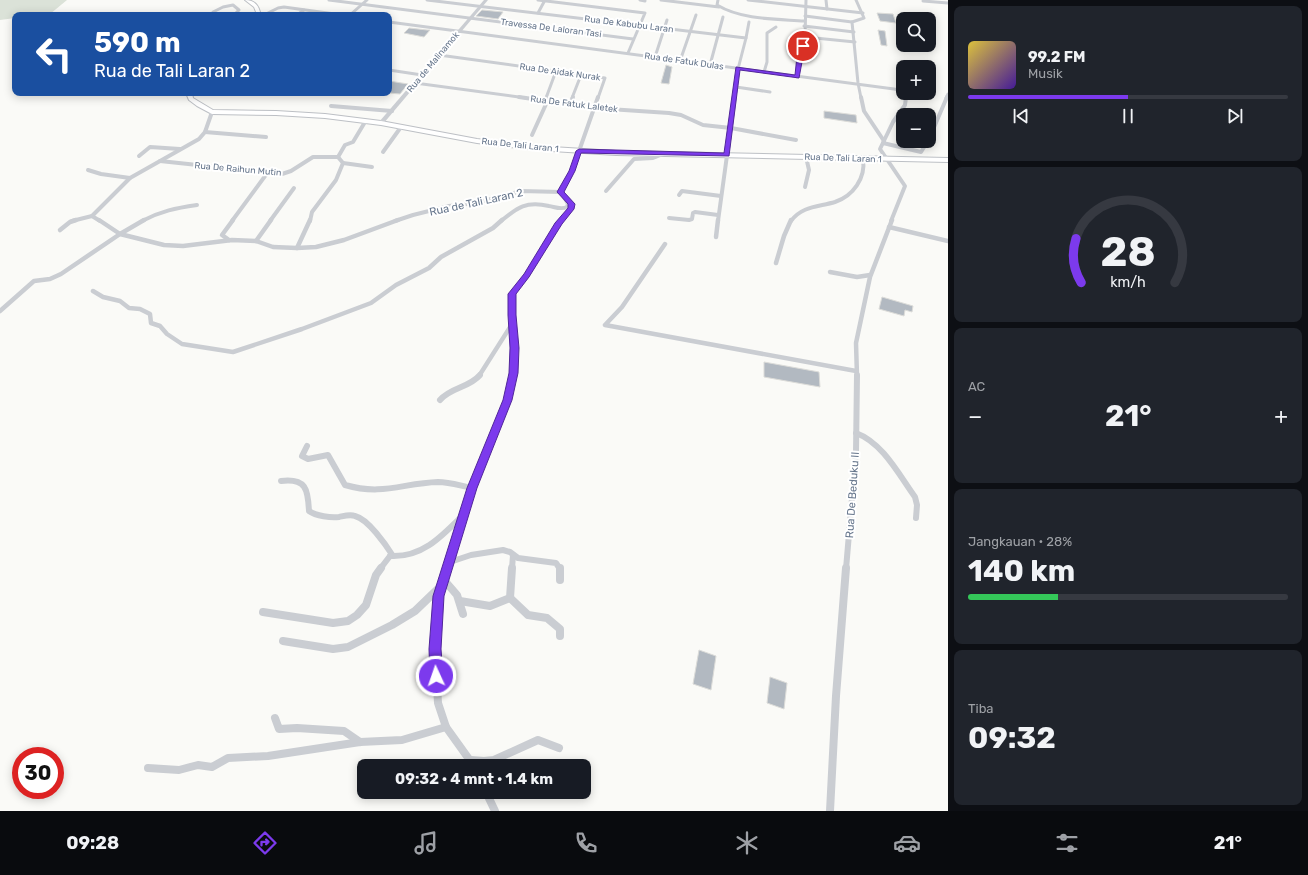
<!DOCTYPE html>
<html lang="id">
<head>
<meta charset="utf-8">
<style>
	:root { --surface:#171b24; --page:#20242c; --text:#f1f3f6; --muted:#9ea1a6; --line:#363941; --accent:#7c3aed }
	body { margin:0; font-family:Rubik,sans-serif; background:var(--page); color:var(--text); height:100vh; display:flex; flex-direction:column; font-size:15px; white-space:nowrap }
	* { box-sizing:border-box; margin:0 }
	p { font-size:13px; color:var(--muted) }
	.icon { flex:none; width:22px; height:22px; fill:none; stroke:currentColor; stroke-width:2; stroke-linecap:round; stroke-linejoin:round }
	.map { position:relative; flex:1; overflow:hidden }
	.details { display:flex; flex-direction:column; gap:6px; padding:6px; background:#0d0f14; width:360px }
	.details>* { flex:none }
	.banner { position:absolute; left:12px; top:12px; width:380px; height:84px; border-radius:8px; box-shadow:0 2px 10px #0003; background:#1a4fa0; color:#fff; overflow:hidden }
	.tools { position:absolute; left:896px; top:12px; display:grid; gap:8px }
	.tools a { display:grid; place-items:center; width:40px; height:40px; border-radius:8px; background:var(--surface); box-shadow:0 2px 10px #0003; font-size:20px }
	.speed { position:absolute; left:12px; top:747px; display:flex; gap:8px; font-size:20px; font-weight:700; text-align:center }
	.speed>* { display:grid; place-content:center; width:52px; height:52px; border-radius:50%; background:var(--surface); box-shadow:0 2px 10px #0003; line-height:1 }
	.speed .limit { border:6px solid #d22; background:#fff; color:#111 }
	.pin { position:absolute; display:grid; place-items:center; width:34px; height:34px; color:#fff; margin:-17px; border:2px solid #fff; border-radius:50%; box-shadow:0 1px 4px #0007 }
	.me { position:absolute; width:44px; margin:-22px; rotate:357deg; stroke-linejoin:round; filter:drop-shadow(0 0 3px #0008) }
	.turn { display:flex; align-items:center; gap:14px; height:84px; padding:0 16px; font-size:18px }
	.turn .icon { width:52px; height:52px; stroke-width:2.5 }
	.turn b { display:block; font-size:28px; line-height:34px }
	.big { font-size:30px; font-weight:700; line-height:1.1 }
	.details .widget { flex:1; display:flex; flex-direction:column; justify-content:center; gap:6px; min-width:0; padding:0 14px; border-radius:8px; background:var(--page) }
	.details .dial { align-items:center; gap:0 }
	.dial svg { height:104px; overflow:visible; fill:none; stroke:var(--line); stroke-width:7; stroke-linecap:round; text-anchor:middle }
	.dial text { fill:var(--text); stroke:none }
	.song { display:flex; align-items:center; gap:12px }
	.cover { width:48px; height:48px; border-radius:6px; background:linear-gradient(135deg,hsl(50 70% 55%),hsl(260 70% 35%)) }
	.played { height:4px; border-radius:2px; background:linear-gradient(90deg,var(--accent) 50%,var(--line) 50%) }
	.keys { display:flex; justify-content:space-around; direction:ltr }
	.heat { display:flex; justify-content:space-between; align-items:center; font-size:22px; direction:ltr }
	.charge { height:6px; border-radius:3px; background:linear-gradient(90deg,#34c759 28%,var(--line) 0) }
	.trip { position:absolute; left:357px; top:759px; width:234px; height:40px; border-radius:8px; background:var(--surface); box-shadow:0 2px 10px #0003; font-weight:700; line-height:40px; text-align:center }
	.dock { display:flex; height:64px; justify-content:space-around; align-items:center; background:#090b0e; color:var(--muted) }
	.dock .icon { width:28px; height:28px }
	.dock .active { color:var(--accent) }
	.dock b { font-size:18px; color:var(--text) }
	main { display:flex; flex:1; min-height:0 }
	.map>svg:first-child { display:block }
	.green { fill:#dbe2d8 }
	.building { fill:#b2b9c1; stroke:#dcdcd9 }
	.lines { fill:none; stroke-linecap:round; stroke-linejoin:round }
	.primary-casing { stroke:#bdc0c5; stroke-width:2 }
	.minor-far4 { stroke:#cacdd2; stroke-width:3 }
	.minor-far3 { stroke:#cacdd2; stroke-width:4 }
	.minor-far2 { stroke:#cacdd2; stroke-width:4.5 }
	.minor-far1 { stroke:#cacdd2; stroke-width:6 }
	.minor { stroke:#cacdd2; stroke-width:8 }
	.tertiary { fill:#cacdd2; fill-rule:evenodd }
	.primary { fill:#fff; fill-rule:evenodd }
	.route { fill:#7c3aed; stroke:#51269a }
	.labels { text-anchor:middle; stroke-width:4; stroke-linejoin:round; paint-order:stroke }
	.far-street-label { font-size:9px; fill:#66768c; stroke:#fff }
	.street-label { font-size:11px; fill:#66768c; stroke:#fff }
</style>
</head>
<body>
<main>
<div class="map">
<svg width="948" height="811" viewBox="0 0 948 811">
	<rect width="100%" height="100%" fill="#fafaf7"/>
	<path class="green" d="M0,0H67L50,14L15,15V18L0,20Z"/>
	<g class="building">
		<path d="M482,10L503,12L498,19L476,16Z"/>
		<path d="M877,13L893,14L896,23L880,21Z"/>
		<path d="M409,28L427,30H430L424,37L404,33Z"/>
		<path d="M878,30L885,31L887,46L881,45Z"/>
		<path d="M666,65L672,67L669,84L661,83Z"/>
		<path d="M389,81L408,84L400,94L389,93Z"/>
		<path d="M824,111L856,115L857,123L824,118Z"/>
		<path d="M882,297L913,306L912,312L905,310L904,316L879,309Z"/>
		<path d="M764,362L819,372L820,387L764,377Z"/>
		<path d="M699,650L716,656L711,690L693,684Z"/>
		<path d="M770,677L787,683L784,709L767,703Z"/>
	</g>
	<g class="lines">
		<g class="primary-casing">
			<g id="primary">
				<path d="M245,0C253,0 258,4 260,12L258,15H254L256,12L254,7Z"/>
				<path d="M186,93H192L193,98L213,110L276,111L325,114L381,121L477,139L536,146L616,151L948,158V162L616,155L536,150L477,143L381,125L325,118L276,115L212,114L197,106L189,100Z"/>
			</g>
		</g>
		<g class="minor-far4">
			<path d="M329,0L633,39"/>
			<path d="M427,0L746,38L738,69L735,98"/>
			<path d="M538,0L645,13L628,53"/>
			<path d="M640,0L645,1"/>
			<path d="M661,0L719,7"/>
			<path d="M718,0L717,5C742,20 776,19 804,21"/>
			<path d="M748,0L863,13"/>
			<path d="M826,0L827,9"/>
			<path d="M856,0L864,18L852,22L858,83L861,98"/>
			<path d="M923,1L948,3"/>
			<path d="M213,12L223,7L233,5L239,10L234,15"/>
			<path d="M538,13L545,0"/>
			<path d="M264,15L278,8L284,7L342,15"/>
			<path d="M297,15L304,10"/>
			<path d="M350,15L367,0"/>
			<path d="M805,16L852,22"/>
			<path d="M389,22L894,89L899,90L906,98"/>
			<path d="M804,26L854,32"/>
			<path d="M805,37L855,42"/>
			<path d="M746,38L749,22"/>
			<path d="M439,55L605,78L598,98"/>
			<path d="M655,57L667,20"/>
			<path d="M680,61L696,15"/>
			<path d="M710,65L723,17"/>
			<path d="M389,70L422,75"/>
			<path d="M764,72L767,62V33L776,27"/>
			<path d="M797,77L805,37L806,0"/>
			<path d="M415,83L526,98"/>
			<path d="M736,87L770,92"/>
			<path d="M546,98L556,71"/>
			<path d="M572,98L581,75"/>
			<path d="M946,98L948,94"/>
		</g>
		<g class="minor-far3">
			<path d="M519,97L594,108L669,113L681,115L703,125L731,128L796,140"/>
			<path d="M861,97L864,111L884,141"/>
			<path d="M545,102L547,97"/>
			<path d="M570,105L573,97"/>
			<path d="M331,106L392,111"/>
			<path d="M205,132L266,137"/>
			<path d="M532,135L547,102"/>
			<path d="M929,139L947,97"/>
			<path d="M883,143L921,152L928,141"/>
			<path d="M383,152L401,127"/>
			<path d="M139,156L150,147L180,149"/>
			<path d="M160,161L282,174L291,171L313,157H338L345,145L353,142L365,122"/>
			<path d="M343,163L372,167"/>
			<path d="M88,170L101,174L130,178"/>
			<path d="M805,187L809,170L806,157"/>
			<path d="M606,191L634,159L653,158L663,154"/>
			<path d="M679,195L682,191L721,196"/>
			<path d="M669,218L689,220L692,219L693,213L695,212L718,215"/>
			<path d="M72,221L92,216"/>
			<path d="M100,221L92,216L130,178L199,139L205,132L212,112"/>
			<path d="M142,221C161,211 176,208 197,205"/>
			<path d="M232,221L268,172"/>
			<path d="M270,221L294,188"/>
			<path d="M310,221L312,212L336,180L343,163L338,157"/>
			<path d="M395,221L413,215L449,206L476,203L521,191L561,192L572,204L571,209L560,221"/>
			<path d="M501,221C518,207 526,201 549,206C555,207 561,210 567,207L568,204L561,192L572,171L598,97"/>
			<path d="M718,221L735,97"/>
			<path d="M791,221C802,206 818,207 835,202C853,196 866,178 863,159"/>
			<path d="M891,221L905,186L880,149L893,122L905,105L906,97"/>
		</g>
		<g class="minor-far2">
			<path d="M99,220L120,234L164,245L183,246L232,240L256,241L273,247L297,248L316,247L344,240L398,220"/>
			<path d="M889,227L948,241"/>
			<path d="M60,230L70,222L76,220"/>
			<path d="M716,237L718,220"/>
			<path d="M229,240L222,235L233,220"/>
			<path d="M256,241L271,220"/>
			<path d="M665,244L622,307L605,325L856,371"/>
			<path d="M297,248L310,220"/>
			<path d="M776,263L784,236L791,220"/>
			<path d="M830,272L857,277L870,275"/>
			<path d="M93,291L103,297L120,301L129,308L140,309L150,314L151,323L160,326L167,334L182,344L233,352L302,329L371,303L396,285L429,268L441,257L493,228L502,220"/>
			<path d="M0,311L34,281L50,279L61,274L120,234L144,220"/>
			<path d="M479,376L512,324"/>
			<path d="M512,376L514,348L512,294L527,276L561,220"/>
			<path d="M857,376L856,343L870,277L892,220"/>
		</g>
		<g class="minor-far1">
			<path d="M440,400C451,387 469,388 480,375"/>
			<path d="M856,433C883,443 899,475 915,497L917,505L916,518"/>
			<path d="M307,446L302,456L308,459L328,455L345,485C383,496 403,483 438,482C450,482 461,486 472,488"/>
			<path d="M281,481C306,478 308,489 309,511C316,516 331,518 339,517C344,516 350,514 355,516C368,519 386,545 393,556H390C423,558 443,535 465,513"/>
			<path d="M450,562L471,555L503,550L510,552L518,558L556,563L560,569"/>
			<path d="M380,569L390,556"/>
			<path d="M447,569L472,488L507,400L513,375"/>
			<path d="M512,569L513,555"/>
			<path d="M846,569L856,452L857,375"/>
		</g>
		<g class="minor">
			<path d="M447,568L438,596L435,649L438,703L446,727L474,766"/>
			<path d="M560,568V580"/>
			<path d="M444,580L457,595L463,614"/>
			<path d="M510,598L528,615L547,618L560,629V636"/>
			<path d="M460,601L490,606L510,598L512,568"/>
			<path d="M263,612L333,623L348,621L357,615L366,605L376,575L381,568"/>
			<path d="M283,641L333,649L348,647L392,625L415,611L441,586"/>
			<path d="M275,718L279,729L297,728L344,731L360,742"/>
			<path d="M471,760L484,761L494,760L538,740L559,748"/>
			<path d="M148,768L179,770L198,765L212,767L228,758L268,756L360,742L402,740L446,727"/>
			<path d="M486,792L495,811"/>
			<path d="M830,811L836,696L846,568"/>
		</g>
		<path class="tertiary" d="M484,0H488L383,124H379V122Z"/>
		<use href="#primary" class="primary"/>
	</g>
	<path class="route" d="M801,45L805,46L799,78L740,70L729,156L581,153L575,171L564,192L575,204L574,209L562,224L529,277L516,294V315L519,348L518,373L512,400L477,488L444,596L441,649L443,676L441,680L436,682L432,680L430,676L429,649L433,596L467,488L503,400L509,373L510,348L508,315V294L524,274L555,223L568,208V204L557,192L569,171L576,151L579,149L724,153L736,67L795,75L797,56Z"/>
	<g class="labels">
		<g class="far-street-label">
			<text transform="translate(629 24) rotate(7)" y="3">Rua De Kabubu Laran</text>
			<text transform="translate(551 28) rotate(7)" y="3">Travessa De Laloran Tasi</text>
			<text transform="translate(684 61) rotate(8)" y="3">Rua de Fatuk Dulas</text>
			<text transform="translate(433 62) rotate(-50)" y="3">Rua de Malinamok</text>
			<text transform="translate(560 72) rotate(8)" y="3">Rua De Aidak Nurak</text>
			<text transform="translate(574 104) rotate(7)" y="3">Rua De Fatuk Laletek</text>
			<text transform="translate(520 145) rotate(6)" y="3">Rua De Tali Laran 1</text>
			<text transform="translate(843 158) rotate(2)" y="3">Rua De Tali Laran 1</text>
			<text transform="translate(238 169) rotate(5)" y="3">Rua De Raihun Mutin</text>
		</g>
		<g class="street-label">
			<text transform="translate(476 202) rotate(-12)" y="4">Rua de Tali Laran 2</text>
			<text transform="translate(852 495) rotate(-86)" y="4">Rua De Beduku II</text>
		</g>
	</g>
</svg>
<div class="tools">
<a><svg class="icon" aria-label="search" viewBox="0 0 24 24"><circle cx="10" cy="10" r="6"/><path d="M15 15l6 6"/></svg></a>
<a>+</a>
<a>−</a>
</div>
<div class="speed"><div class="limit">30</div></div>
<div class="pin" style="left:803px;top:46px;background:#d93025"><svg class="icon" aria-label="arrive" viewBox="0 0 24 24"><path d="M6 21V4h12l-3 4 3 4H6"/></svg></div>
<svg class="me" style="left:436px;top:676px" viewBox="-20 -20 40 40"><circle r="17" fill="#7c3aed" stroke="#fff" stroke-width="3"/><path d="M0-11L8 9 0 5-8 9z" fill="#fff"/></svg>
<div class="trip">09:32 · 4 mnt · 1.4 km</div>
<div class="banner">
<div class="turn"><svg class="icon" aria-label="left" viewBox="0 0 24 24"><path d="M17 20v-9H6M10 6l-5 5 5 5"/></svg><div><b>590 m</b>Rua de Tali Laran 2</div></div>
</div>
</div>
<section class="details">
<div class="widget">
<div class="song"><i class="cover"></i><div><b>99.2 FM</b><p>Musik</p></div></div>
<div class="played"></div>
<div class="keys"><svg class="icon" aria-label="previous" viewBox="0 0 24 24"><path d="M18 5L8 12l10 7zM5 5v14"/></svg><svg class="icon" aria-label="pause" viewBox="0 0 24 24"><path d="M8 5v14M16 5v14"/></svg><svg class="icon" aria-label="next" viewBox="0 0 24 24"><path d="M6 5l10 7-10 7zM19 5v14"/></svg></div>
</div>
<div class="widget dial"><svg viewBox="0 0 100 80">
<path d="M14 69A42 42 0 1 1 86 69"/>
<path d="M14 69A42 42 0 0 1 10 35" stroke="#7c3aed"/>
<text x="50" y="56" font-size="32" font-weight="700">28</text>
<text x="50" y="72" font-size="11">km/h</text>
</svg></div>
<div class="widget"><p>AC</p>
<div class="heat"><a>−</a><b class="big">21°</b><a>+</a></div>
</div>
<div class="widget"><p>Jangkauan · 28%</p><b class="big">140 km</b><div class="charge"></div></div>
<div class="widget"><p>Tiba</p><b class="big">09:32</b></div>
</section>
</main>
<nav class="dock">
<b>09:28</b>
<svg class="icon active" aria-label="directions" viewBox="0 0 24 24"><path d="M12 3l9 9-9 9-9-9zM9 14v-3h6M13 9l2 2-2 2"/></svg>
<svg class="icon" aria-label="music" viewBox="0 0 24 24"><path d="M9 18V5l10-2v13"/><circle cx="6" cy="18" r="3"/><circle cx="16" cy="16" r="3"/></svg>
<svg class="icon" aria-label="phone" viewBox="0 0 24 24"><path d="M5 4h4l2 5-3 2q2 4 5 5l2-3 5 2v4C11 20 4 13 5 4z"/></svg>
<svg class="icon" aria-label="climate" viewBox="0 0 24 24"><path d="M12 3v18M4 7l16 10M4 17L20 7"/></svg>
<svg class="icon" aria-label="car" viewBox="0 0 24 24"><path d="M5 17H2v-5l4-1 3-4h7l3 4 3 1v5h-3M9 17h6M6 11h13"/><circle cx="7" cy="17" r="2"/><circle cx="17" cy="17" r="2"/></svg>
<svg class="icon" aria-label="filters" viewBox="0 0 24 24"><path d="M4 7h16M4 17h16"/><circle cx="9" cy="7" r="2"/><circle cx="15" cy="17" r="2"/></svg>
<b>21°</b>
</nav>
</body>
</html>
